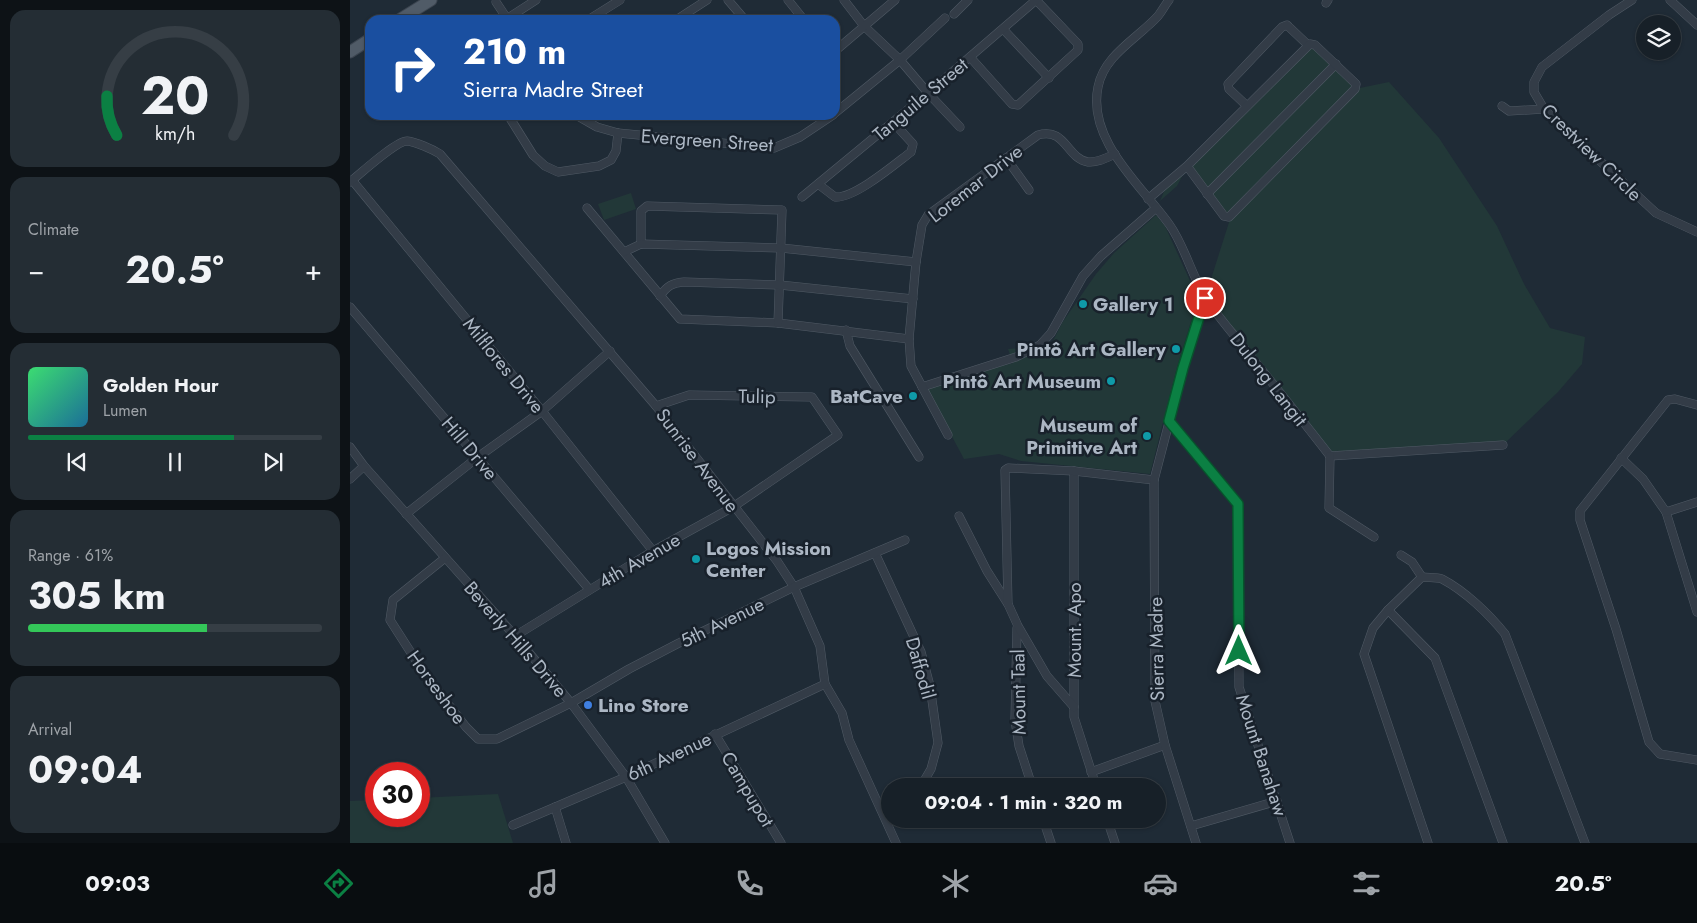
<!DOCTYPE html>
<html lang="en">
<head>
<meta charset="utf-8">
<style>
	:root { --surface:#172028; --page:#242d34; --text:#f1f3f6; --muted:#9ea3a8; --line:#363e45; --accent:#0b8043 }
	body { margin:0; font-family:Jost,sans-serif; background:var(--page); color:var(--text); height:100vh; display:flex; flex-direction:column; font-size:19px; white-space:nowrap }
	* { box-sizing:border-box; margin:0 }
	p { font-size:16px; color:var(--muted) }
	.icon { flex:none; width:28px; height:28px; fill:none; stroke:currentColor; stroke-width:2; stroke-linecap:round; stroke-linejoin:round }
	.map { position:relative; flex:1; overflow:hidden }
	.panel { display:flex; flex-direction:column; gap:10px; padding:10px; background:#0d1216; width:350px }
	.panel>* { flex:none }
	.banner { position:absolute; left:15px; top:15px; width:475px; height:105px; border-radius:15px; box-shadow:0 1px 4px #0004,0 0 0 1px var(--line); background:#1a4fa0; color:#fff; overflow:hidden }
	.buttons { position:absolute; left:1286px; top:15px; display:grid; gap:10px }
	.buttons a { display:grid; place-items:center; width:45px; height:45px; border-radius:50%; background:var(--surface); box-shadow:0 1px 4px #0004,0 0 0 1px var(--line); font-size:25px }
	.speed { position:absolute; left:15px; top:762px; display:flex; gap:10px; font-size:25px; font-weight:700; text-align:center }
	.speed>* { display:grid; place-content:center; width:65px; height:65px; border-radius:50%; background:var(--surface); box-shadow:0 1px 4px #0004,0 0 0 1px var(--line); line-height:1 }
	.speed .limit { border:8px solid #d22; background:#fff; color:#111 }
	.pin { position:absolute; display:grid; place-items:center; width:42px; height:42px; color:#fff; margin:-21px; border:2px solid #fff; border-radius:50%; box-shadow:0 1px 5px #0007 }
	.me { position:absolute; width:55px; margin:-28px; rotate:0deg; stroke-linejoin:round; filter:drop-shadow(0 0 4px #0008) }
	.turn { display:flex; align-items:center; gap:18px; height:105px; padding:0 15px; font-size:22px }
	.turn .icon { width:65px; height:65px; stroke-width:2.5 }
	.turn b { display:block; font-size:35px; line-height:42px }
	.big { font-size:38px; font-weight:700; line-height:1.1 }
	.panel .widget { flex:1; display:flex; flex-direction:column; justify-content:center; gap:8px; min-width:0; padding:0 18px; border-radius:15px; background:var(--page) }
	.panel .dial { align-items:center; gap:0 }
	.dial svg { height:130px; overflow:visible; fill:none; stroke:var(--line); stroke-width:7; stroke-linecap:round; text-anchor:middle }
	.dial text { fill:var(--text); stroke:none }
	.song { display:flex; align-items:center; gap:15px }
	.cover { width:60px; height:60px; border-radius:8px; background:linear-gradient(135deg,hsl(140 70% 55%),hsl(200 70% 35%)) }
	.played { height:5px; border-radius:2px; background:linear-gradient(90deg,var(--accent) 70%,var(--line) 70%) }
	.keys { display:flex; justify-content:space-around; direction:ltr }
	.heat { display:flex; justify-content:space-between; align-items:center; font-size:28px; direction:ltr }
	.charge { height:8px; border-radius:4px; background:linear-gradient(90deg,#34c759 61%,var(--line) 0) }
	.trip { position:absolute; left:531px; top:778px; width:285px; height:50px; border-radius:25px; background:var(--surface); box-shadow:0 1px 4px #0004,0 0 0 1px var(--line); font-weight:700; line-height:50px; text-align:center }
	.dock { display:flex; height:80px; justify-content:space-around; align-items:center; background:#090d10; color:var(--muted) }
	.dock .icon { width:35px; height:35px }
	.dock .active { color:var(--accent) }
	.dock b { font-size:22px; color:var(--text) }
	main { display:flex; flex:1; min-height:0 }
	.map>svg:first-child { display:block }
	.green { fill:#223838 }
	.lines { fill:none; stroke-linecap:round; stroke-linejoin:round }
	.street-casing { stroke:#505a65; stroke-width:9 }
	.primary-casing { stroke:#3c4550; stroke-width:13 }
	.street { stroke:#333c47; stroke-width:8 }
	.primary { stroke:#505b67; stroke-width:11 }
	.route-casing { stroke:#07532c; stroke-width:12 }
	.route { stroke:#0b8043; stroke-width:9 }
	.culture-dot { fill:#0f9aa8; stroke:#18212b; stroke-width:2 }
	.shop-dot { fill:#3f7fe0; stroke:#18212b; stroke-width:2 }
	.labels { text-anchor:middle; stroke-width:5; stroke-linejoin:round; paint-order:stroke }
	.street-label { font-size:19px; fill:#acb7c4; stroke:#18212b }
	.poi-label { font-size:19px; font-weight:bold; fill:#acb7c4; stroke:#18212b; text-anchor:end }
</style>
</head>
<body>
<main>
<section class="panel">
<div class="widget dial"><svg viewBox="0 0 100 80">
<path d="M14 69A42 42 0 1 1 86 69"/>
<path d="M14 69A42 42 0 0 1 8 45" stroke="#0b8043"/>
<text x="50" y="56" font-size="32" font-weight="700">20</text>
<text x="50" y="72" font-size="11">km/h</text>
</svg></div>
<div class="widget"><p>Climate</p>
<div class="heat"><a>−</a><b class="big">20.5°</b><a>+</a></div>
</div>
<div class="widget">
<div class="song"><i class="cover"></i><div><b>Golden Hour</b><p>Lumen</p></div></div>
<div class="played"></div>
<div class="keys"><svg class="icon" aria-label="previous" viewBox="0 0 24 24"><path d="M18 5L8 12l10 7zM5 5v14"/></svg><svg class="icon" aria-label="pause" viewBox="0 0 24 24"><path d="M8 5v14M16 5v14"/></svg><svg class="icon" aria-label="next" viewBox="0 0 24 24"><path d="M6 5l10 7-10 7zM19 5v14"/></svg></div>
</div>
<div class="widget"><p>Range · 61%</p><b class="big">305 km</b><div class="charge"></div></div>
<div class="widget"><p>Arrival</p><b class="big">09:04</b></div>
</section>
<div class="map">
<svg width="1347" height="843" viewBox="0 0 1347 843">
	<rect width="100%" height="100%" fill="#1f2b36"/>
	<g class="green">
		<path d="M965,45L1005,89L1039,82L1089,138L1147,226L1174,284L1200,328L1235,337L1232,364L1208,392L1153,445L980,456L855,298L881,216L857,194L837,167L827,186L810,201L818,182L897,106Z"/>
		<path d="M281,193L286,209L254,220L248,204Z"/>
		<path d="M806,215L815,226L847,296L846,305L827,367L800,474L671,461L649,454L614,459L575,386L663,363L658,349L697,346L703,341L712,323L746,274L764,253Z"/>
		<path d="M148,794L163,843H0V801L26,800V816H69V798Z"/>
	</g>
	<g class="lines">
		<g class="street-casing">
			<g id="street">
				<path d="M378,0L395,20"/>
				<path d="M438,0L454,20"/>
				<path d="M494,0L514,26L550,60L578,93L610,127"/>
				<path d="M819,0C815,5 812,11 808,16C788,38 754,55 748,87C737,140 791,185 819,224C835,246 841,275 856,298C867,316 882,332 895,349C924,385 952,420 980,456"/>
				<path d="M1282,0L1259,15L1192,67L1184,82V92L1194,109L1306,213L1347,232"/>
				<path d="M1320,0L1347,25"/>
				<path d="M146,2L158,20"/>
				<path d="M976,3L978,0"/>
				<path d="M604,14L618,0"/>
				<path d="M155,20L186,0"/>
				<path d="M238,20L270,0"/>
				<path d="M326,20L357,0"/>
				<path d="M653,29L699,78"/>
				<path d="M485,51L545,0"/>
				<path d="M620,57L662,104L668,105L728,50V44L686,0"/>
				<path d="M897,106L879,89L878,84L932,27L937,25L939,27L958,45"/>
				<path d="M1152,106L1159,111L1194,109"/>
				<path d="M485,113L550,60L595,18"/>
				<path d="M158,115L183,155L195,166L208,172L249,166L261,160L266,151L268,133"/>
				<path d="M226,115L247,127L268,133L424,148L450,137L483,115"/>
				<path d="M656,158L679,190"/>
				<path d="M2,180L192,411L303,551"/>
				<path d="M0,182C10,174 46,141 57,141C66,142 82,149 90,154L306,406L427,561L444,587L470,646L475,684L492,713L499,740L546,843"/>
				<path d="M468,184L485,197C504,199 545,164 561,152L563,144L543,122"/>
				<path d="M857,194L986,64"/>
				<path d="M452,197L578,93L686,0"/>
				<path d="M798,199L837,166L960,44L965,45L1006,84L1005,89L879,217L874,216L837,166"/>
				<path d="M237,208L330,319L428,323L559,339"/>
				<path d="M291,244V211L297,206L432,210L428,323"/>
				<path d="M274,252L291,244L431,248L566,262"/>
				<path d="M310,296C317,286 322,283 334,282L430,285L563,299"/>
				<path d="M0,307L239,589"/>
				<path d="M496,330L500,346L569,457"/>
				<path d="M572,387L666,357L690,345L701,333L733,276L751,256L806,208"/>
				<path d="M1347,405L1325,399L1318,400L1230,511V520L1266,629L1299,742L1310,754L1347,760"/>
				<path d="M819,421L888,504L889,687L940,843"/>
				<path d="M598,435L561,366L559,339L566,262L572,225L578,215L688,135C716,127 716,158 738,162C747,163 756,158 765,154"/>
				<path d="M0,447L14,466L165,636L221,703L276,777L315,843"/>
				<path d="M980,456L1153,445"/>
				<path d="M980,456L979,508L1024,537"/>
				<path d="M1271,458L1293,479L1316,512L1347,612"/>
				<path d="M724,471V717L746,786"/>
				<path d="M0,479L14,466"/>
				<path d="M1316,512L1347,502"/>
				<path d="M56,514L128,457L192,411L260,351"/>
				<path d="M609,516L637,571L658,604"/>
				<path d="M525,553L571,652L580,686L588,743L581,769L571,786"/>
				<path d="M1051,555L1062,562L1072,577"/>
				<path d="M95,558L43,600L40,620L74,673L116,727L128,739H147L221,703L279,669L329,643L444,587L555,540"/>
				<path d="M1038,610L1085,658L1153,843"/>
				<path d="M667,628L665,720L669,746L682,786"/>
				<path d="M165,636L303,551L383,507L488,435L462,397L339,395L306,406"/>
				<path d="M724,707L697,676L668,626L658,604L655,470L658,468L724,471L804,480"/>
				<path d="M365,734L431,843"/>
				<path d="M741,772L815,745"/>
				<path d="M205,807L216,843"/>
				<path d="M693,819L701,843"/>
				<path d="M757,819L765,843"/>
				<path d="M163,825L276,777L475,684"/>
				<path d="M841,826L927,801"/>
				<path d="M846,843L815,745L805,701L804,480L833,369L855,298"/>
				<path d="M1078,843L1014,654L1023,628L1038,610L1072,577C1078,578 1086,577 1092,579C1115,591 1139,614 1155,634L1235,843"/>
			</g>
		</g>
		<g class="primary-casing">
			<g id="primary">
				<path d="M49,20L81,0"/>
				<path d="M0,52L20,39"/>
			</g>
		</g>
		<use href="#street" class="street"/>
		<use href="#primary" class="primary"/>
	</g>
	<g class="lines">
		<g class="route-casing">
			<path id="route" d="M855,298L833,368L819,421L888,504L889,651"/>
		</g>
		<use href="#route" class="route"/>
	</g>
	<g class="culture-dot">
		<circle cx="733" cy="304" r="5"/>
		<circle cx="826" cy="349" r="5"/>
		<circle cx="761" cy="381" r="5"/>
		<circle cx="563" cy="396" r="5"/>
		<circle cx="797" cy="436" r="5"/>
		<circle cx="346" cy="559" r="5"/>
	</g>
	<circle class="shop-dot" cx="238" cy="705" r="5"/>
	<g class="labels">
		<g class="street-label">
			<text transform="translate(570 99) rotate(-40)" y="7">Tanguile Street</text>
			<text transform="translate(357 140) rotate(4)" y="7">Evergreen Street</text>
			<text transform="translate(1242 152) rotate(44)" y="7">Crestview Circle</text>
			<text transform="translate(625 183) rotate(-38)" y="7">Loremar Drive</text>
			<text transform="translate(154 365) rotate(51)" y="7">Milflores Drive</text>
			<text transform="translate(919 379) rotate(52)" y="7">Dulong Langit</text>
			<text transform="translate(407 396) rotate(1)" y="7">Tulip</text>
			<text transform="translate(120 448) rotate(50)" y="7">Hill Drive</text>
			<text transform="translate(348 460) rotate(53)" y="7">Sunrise Avenue</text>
			<text transform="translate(289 560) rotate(-30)" y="7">4th Avenue</text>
			<text transform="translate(372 622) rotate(-26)" y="7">5th Avenue</text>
			<text transform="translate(724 630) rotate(-90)" y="7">Mount. Apo</text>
			<text transform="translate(166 639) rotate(49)" y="7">Beverly Hills Drive</text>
			<text transform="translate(806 649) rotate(-91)" y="7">Sierra Madre</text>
			<text transform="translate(571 668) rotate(74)" y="7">Daffodil</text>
			<text transform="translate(87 687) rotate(54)" y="7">Horseshoe</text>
			<text transform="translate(668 692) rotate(-91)" y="7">Mount Taal</text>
			<text transform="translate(912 755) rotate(72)" y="7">Mount Banahaw</text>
			<text transform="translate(319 756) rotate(-25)" y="7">6th Avenue</text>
			<text transform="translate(398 789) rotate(59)" y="7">Campupot</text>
		</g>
		<g class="poi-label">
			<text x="743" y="311" text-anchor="start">Gallery 1</text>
			<text x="816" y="356">Pintô Art Gallery</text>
			<text x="751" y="388">Pintô Art Museum</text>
			<text x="553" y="403">BatCave</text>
			<text x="787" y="432">Museum of<tspan x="787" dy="22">Primitive Art</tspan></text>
			<text x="356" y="555" text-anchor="start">Logos Mission<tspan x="356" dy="22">Center</tspan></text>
			<text x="248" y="712" text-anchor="start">Lino Store</text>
		</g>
	</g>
</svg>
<div class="buttons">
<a><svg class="icon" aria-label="layers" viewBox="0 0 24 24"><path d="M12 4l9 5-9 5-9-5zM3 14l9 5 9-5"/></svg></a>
</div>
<div class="speed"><div class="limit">30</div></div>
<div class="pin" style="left:855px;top:298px;background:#d93025"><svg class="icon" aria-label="arrive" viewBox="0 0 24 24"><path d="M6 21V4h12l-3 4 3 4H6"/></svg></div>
<svg class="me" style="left:889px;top:651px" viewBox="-20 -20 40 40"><path d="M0-17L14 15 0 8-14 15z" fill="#0b8043" stroke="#fff" stroke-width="4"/></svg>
<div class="trip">09:04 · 1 min · 320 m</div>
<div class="banner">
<div class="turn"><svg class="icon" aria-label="right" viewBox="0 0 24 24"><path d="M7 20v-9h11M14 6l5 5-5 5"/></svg><div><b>210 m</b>Sierra Madre Street</div></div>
</div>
</div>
</main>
<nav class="dock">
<b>09:03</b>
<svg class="icon active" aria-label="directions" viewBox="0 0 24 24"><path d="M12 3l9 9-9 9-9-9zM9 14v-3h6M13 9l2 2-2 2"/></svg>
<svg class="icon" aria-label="music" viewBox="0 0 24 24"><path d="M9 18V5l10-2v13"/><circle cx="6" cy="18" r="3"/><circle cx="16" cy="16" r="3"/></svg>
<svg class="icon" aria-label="phone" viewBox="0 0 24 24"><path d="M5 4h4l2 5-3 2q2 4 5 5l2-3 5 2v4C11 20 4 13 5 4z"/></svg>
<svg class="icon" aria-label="climate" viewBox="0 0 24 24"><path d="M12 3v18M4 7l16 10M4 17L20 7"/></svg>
<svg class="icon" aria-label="car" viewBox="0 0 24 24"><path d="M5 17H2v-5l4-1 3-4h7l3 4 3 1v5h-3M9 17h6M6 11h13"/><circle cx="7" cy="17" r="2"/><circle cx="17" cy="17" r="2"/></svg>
<svg class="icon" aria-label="filters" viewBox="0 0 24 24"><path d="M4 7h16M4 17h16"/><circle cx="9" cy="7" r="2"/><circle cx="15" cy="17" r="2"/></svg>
<b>20.5°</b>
</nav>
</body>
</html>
